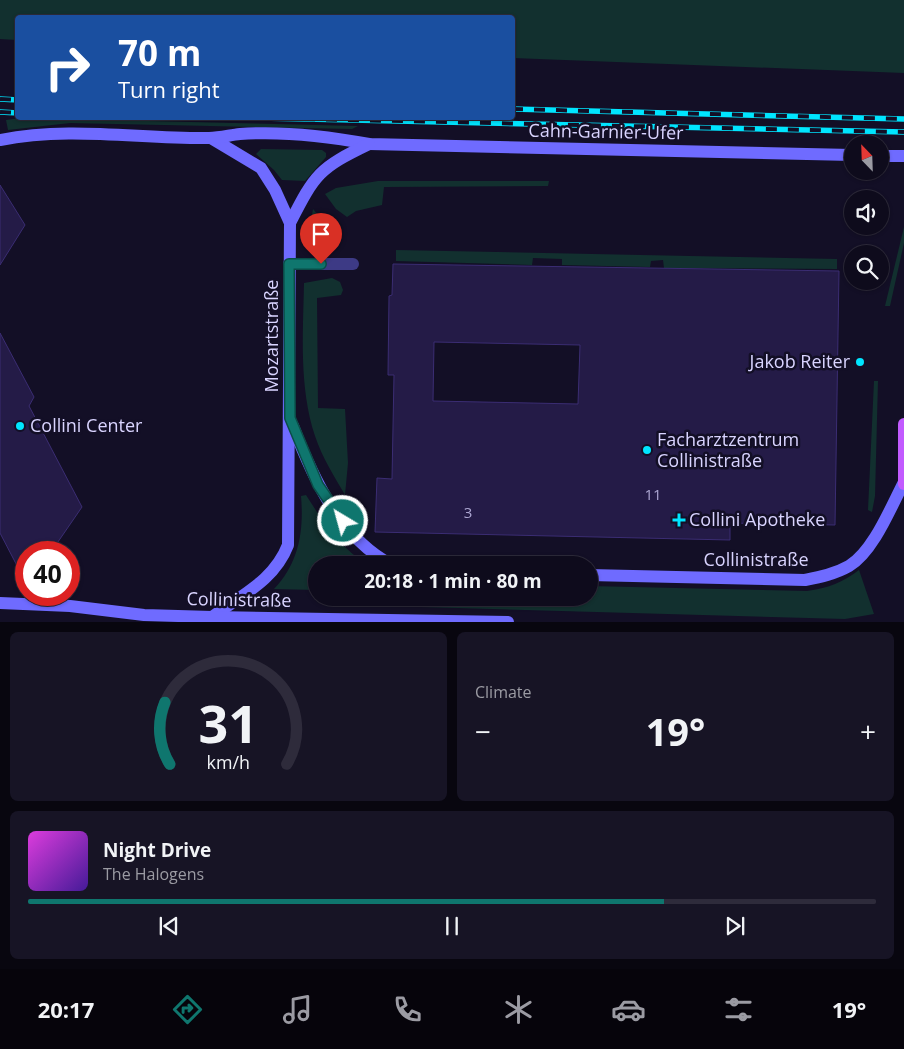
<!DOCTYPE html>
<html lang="en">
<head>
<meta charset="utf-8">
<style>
	:root { --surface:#0e0b1c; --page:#171425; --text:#f1f3f6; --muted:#9b9ba3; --line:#2e2b3b; --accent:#0f766e }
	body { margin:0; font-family:"Open Sans",sans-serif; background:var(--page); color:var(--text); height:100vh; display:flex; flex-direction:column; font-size:19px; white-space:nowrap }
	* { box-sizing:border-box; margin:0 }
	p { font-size:16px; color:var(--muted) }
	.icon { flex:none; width:28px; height:28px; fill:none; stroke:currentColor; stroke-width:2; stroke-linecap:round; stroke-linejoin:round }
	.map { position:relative; height:622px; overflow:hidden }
	.side { display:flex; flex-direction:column; gap:10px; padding:10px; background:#08060f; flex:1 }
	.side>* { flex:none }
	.guide { position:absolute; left:15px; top:15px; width:500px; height:105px; border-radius:5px; box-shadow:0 1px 4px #0004,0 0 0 1px var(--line); background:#1a4fa0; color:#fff; overflow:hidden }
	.needle { width:32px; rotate:337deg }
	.buttons { position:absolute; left:844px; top:135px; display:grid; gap:10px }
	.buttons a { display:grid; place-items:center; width:45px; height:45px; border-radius:50%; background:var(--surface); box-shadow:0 1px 4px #0004,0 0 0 1px var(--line); font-size:25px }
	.speed { position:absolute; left:15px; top:541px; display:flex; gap:10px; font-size:25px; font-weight:700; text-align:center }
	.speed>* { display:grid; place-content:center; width:65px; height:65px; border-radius:50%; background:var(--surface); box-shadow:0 1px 4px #0004,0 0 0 1px var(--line); line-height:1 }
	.speed .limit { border:8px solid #d22; background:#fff; color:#111 }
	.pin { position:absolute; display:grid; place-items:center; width:42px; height:42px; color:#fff; margin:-51px -21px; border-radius:50% 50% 50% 0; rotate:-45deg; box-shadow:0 0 5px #0007 }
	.pin .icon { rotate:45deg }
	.me { position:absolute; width:55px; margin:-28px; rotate:323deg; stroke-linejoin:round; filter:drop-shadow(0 0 4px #0008) }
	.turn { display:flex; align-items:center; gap:18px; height:105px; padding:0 20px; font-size:22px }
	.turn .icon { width:65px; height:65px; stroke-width:2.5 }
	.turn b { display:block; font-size:35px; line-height:42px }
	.big { font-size:38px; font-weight:700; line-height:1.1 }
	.side .widget { flex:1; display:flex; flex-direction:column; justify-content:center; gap:8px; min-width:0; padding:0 18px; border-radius:8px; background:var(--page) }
	.side .dial { align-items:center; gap:0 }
	.dial svg { height:130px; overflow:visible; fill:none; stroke:var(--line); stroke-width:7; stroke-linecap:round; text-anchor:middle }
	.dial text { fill:var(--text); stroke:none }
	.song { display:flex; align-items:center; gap:15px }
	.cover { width:60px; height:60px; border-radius:8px; background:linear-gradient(135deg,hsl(300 70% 55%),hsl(260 70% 35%)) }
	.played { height:5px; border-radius:2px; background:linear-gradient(90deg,var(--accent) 75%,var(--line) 75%) }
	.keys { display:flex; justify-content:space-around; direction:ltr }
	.heat { display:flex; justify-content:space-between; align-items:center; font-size:28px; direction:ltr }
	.side .tiles { flex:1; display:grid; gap:10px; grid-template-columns:1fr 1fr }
	.widget:last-child { grid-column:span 2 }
	.trip { position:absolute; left:308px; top:556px; width:290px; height:50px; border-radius:25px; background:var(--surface); box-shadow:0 1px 4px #0004,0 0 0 1px var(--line); font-weight:700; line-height:50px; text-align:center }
	.dock { display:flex; height:80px; justify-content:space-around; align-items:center; background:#06040b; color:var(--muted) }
	.dock .icon { width:35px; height:35px }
	.dock .on { color:var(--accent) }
	.dock b { font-size:22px; color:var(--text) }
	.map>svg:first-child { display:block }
	.green { fill:#12302f }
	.building { fill:#241b47; stroke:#3b2d73; fill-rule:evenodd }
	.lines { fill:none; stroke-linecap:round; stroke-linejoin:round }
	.lane { stroke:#3d3a85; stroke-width:12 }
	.secondary { stroke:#6f6bff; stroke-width:12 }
	.primary { stroke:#c25bff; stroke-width:12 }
	.rail-casing { stroke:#00e5ff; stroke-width:5.5 }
	.rail { stroke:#130f26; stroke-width:4; stroke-dasharray:11; stroke-linecap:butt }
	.route-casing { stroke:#0a4d48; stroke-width:12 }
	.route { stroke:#0f766e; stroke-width:9 }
	.poi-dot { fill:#00e5ff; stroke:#130f26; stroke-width:2 }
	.labels { text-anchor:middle; stroke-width:5; stroke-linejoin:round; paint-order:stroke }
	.number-label { font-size:15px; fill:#aca6d1 }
	.street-label { font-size:18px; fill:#d9d4ff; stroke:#130f26 }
	.poi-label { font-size:18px; fill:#d9d4ff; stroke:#130f26; text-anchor:start }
</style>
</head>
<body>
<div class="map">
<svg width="904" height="622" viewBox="0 0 904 622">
	<rect width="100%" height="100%" fill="#130f26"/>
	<g class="green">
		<path d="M0,0H904V73L513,58L512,18H18L17,40L0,39Z"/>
		<path d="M20,118L358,126L352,129L70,123L8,130L6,120Z"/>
		<path d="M261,149L322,150L326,153V157L305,181L282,180L274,170L256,154Z"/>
		<path d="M378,181H549L548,186L384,187L382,205L356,211L347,217L336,209L325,194L336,188Z"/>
		<path d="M313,209L336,237L335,243L326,250L312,249L307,243Z"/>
		<path d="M904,227V243L890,306H885Z"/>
		<path d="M396,250L837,259V269L664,268L663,260L651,261L650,267L562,265V259L533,258L532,265L396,261Z"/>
		<path d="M332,278L340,282L343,290L341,295L317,298L318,408L345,409L348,463L345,495C334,476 322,457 315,436C299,387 303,334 304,283Z"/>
		<path d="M874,381H878L875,496L872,512L868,510Z"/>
		<path d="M306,495C323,522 340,547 367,565H316V590L274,589C299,563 304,531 301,496Z"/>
		<path d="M859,570L874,614L845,619L350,605L337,598H589V586L807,591C828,588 842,583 859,570Z"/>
	</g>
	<g class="building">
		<path d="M0,185L25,225L0,265Z"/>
		<path d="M393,264L839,271L835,525L730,523V540L375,532L377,478L392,479L394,375H388L389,296L392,295ZM434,342L580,345L578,404L433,401Z"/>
		<path d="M0,333L34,397L29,406L82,507L51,552H26V583L0,533Z"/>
	</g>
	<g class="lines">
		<path class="lane" d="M289,264H353"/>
		<g class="secondary">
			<path d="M211,138L261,168L275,190L290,223L288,545C274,581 241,595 212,617"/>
			<path d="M0,140C70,126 139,139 209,138C220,138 230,135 240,134C283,131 327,136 369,144L852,155"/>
			<path d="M880,156H904"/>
			<path d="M290,223C315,174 319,168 369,144"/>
			<path d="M293,426C313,478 340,538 392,565"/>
			<path d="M589,575L805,580C820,577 835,574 849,566C873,552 891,507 904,482"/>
			<path d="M0,603L70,606L144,615L212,617L508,622"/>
		</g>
		<path class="primary" d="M904,424V484"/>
		<g class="rail-casing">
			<g id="rail">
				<path d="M0,99L18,100"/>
				<path d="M512,109L904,119"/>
				<path d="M0,112L18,113"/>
				<path d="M260,118L904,132"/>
			</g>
		</g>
		<use href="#rail" class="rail"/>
	</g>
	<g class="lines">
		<g class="route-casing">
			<path id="route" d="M321,264H289L290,418L318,485L343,521"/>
		</g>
		<use href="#route" class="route"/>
	</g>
	<g class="poi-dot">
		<circle cx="860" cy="362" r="5"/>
		<circle cx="20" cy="426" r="5"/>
		<circle cx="647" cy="450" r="5"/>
		<path d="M676.5 512.5h5v5h5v5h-5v5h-5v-5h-5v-5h5z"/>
	</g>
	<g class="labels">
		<g class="number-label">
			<text x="653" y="500">11</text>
			<text x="468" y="518">3</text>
		</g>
		<g class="street-label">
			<text transform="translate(606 132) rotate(1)" y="6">Cahn-Garnier-Ufer</text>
			<text transform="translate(272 336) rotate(-90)" y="6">Mozartstraße</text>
			<text x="756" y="566">Collinistraße</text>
			<text transform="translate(239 600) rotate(1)" y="6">Collinistraße</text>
		</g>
		<g class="poi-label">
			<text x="850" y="368" text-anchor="end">Jakob Reiter</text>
			<text x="30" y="432">Collini Center</text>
			<text x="657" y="446">Facharztzentrum<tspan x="657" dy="21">Collinistraße</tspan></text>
			<text x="689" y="526">Collini Apotheke</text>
		</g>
	</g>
</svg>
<div class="buttons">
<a><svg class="needle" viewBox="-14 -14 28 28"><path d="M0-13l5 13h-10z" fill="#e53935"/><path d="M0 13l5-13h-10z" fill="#9b9ba3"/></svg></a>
<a><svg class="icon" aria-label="sound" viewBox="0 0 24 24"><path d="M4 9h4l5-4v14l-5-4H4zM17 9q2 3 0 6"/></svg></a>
<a><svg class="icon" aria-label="search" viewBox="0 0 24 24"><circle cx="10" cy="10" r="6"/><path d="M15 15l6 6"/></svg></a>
</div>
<div class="speed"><div class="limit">40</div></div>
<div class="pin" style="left:321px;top:264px;background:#d93025"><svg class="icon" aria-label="arrive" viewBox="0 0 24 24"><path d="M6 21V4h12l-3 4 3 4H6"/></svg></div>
<svg class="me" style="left:343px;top:521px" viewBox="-20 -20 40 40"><circle r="17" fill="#0f766e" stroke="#fff" stroke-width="3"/><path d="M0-11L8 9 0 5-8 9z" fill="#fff"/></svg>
<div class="trip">20:18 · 1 min · 80 m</div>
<div class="guide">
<div class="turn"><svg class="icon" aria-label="right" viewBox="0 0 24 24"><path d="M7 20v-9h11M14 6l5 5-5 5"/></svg><div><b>70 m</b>Turn right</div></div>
</div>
</div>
<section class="side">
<div class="tiles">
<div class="widget dial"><svg viewBox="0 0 100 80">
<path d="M14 69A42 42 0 1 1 86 69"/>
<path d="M14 69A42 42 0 0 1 11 31" stroke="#0f766e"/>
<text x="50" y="56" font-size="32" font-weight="700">31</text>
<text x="50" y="72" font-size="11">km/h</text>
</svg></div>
<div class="widget"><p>Climate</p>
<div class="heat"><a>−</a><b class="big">19°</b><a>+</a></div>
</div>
<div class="widget">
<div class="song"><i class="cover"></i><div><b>Night Drive</b><p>The Halogens</p></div></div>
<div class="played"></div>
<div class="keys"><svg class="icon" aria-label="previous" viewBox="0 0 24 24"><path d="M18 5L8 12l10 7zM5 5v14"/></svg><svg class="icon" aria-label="pause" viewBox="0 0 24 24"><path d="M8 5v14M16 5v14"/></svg><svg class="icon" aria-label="next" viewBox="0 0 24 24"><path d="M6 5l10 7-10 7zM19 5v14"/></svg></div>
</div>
</div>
</section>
<nav class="dock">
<b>20:17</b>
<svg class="icon on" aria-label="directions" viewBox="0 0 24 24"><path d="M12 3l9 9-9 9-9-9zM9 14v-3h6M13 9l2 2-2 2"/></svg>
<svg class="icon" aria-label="music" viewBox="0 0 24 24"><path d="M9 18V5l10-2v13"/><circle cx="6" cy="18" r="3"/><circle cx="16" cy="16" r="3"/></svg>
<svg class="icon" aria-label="phone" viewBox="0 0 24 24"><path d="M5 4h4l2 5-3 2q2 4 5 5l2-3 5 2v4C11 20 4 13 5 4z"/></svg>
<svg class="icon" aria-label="climate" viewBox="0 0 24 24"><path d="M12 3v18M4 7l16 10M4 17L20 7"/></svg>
<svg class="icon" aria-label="car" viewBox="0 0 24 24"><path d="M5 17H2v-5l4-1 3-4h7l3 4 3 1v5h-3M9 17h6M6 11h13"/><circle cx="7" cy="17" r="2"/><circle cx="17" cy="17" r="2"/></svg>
<svg class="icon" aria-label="filters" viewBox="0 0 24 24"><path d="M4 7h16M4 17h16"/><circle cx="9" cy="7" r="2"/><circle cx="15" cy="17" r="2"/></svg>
<b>19°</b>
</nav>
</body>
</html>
